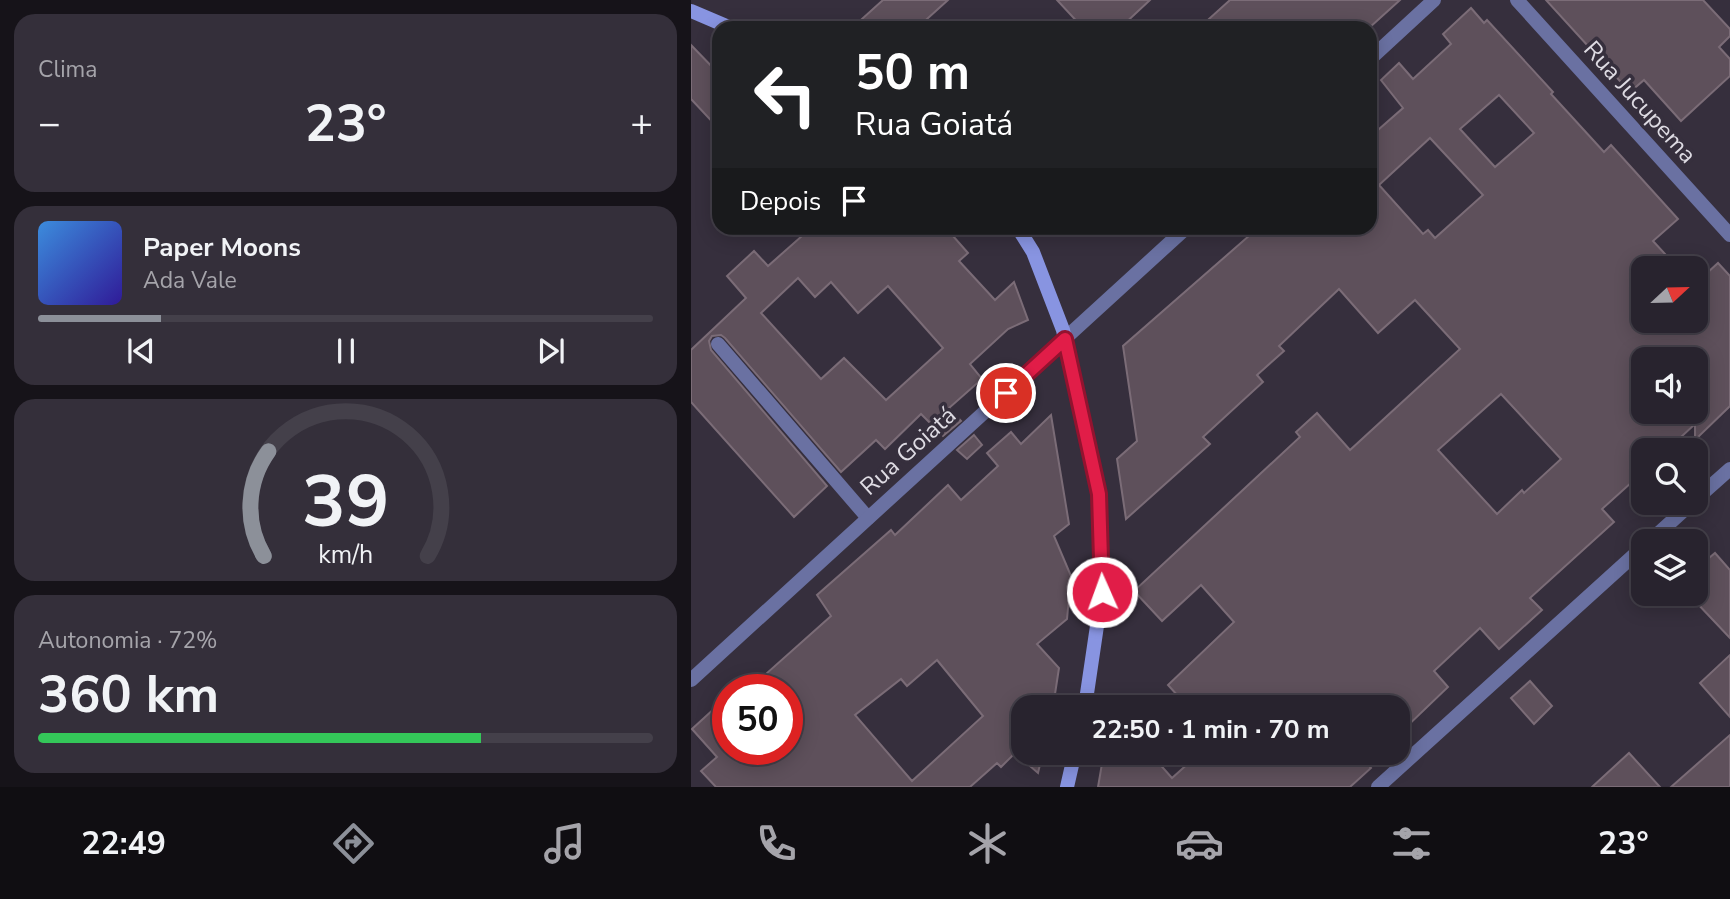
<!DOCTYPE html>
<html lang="pt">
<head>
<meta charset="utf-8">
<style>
	:root { --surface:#28232e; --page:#342f3a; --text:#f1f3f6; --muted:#a5a4aa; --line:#44404a; --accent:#8c9099 }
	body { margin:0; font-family:"Nunito Sans",sans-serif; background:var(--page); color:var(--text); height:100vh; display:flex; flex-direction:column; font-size:26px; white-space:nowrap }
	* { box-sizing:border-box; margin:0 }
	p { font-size:23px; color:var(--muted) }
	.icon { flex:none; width:38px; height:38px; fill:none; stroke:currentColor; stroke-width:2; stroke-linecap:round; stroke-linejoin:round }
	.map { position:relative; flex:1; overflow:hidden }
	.side { display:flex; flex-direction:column; gap:14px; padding:14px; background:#161319; width:691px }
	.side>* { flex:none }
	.hud { position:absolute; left:21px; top:21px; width:665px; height:214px; border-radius:21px; box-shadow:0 4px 18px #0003,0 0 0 2px var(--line); background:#202124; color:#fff; overflow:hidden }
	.needle { width:46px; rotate:68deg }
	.fabs { position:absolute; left:940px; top:256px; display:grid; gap:14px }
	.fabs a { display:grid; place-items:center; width:77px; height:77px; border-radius:14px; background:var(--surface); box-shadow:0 4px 18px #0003,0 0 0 2px var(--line); font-size:35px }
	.speed { position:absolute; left:21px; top:674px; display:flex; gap:14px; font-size:35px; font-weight:700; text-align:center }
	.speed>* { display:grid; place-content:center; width:91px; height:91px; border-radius:50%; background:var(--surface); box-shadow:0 4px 18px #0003,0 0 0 2px var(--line); line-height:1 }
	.speed .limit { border:10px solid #d22; background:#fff; color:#111 }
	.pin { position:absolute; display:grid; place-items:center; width:60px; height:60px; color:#fff; margin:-30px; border:4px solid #fff; border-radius:50%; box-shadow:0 2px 7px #0007 }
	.me { position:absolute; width:77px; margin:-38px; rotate:358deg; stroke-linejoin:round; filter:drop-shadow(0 0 5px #0008) }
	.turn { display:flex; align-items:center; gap:24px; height:147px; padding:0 28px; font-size:32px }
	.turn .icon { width:91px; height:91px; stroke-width:2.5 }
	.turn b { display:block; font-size:49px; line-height:60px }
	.then { display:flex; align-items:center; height:66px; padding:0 28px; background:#0003; gap:14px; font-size:26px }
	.big { font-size:52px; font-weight:700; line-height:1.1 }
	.side .card { flex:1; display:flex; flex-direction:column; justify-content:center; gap:10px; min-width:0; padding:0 24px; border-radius:21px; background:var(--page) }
	.side .dial { align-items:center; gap:0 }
	.dial svg { height:182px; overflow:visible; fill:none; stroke:var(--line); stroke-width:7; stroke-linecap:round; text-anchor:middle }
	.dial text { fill:var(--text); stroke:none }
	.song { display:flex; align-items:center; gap:21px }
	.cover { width:84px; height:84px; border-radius:10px; background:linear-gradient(135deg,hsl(210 70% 55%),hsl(250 70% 35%)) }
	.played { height:7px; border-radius:4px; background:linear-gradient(90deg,var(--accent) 20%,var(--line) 20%) }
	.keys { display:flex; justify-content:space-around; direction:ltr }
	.heat { display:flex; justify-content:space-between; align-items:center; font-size:38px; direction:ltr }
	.charge { height:10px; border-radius:5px; background:linear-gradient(90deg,#34c759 72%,var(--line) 0) }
	.trip { position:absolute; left:320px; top:695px; width:399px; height:70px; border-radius:21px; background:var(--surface); box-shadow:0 4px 18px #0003,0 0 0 2px var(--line); font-weight:700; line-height:70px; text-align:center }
	.menu { display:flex; height:112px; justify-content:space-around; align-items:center; background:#100e12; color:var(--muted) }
	.menu .icon { width:49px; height:49px }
	.menu .current { color:var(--accent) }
	.menu b { font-size:32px; color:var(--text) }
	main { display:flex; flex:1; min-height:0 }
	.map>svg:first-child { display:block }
	.building { fill:#5e505b; stroke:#7b6c77; stroke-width:2; fill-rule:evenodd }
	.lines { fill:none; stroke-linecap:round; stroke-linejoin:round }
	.minor { stroke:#6a71a2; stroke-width:14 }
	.secondary { stroke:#8894e1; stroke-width:14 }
	.route-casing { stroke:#92132f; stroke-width:18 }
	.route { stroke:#e11d48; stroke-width:12 }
	.labels { text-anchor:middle; stroke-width:7; stroke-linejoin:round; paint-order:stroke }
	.street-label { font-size:24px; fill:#dedbe3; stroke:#362f3d }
</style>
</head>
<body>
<main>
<section class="side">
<div class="card"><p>Clima</p>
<div class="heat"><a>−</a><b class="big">23°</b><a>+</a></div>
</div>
<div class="card">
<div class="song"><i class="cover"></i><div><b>Paper Moons</b><p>Ada Vale</p></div></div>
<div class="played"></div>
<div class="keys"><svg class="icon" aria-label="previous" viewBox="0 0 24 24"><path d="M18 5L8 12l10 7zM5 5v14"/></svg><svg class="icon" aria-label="pause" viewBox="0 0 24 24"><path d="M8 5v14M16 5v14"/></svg><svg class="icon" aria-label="next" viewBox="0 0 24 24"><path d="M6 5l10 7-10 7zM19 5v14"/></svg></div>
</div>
<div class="card dial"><svg viewBox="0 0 100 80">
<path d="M14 69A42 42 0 1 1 86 69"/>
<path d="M14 69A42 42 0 0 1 16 23" stroke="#8c9099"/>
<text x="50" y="56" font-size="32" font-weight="700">39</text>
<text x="50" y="72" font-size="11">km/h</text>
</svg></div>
<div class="card"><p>Autonomia · 72%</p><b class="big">360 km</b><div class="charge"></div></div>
</section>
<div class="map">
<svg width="1039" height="787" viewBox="0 0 1039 787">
	<rect width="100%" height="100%" fill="#362f3d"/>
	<g class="building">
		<path d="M192,0H257L226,28H161Z"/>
		<path d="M366,0H459L429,28H392Z"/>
		<path d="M539,0H709L678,28H508Z"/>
		<path d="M855,0H1012L1039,29V36L1028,47L1039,59V76L990,121L953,80L939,92Z"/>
		<path d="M780,8L793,23L796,20L862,92L860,94L913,152L920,145L987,219L962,241L987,268H952V320H1004V284L1027,263L1039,276V406L1004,440V424L976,450H952V472L911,509L923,522L839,598L851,610L808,649L789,628L743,671L757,687L707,735V707H497L477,685L543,622L510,585L471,621L443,591L609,437L605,432L626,413L659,450L769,349L724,300L687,333L648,289L588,346L593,351L566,375L572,382L512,437L519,444L435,519L426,459L446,441L432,346L567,228H679V137L712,108L690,80L708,63L722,79L760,44L752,34ZM808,95L843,133L804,167L769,129ZM739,138L792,195L744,238L737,230L732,234L688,185ZM952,359H1004V411H952ZM810,394L870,459L833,493L831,490L806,514L747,450Z"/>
		<path d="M0,45L28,74V129L0,99Z"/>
		<path d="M120,228H255L277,253L268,261L304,300L323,282L337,320L317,329L279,364L291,379L258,408L270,421L252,436L230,414L194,449L185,440L150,472L34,338L30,335L21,336L18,341L20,350L136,486L103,517L0,402V350L55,298L36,276L63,251L77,266ZM107,278L124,297L140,282L167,313L197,286L252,348L195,400L153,358L130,379L70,313Z"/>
		<path d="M360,415L378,524L363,536L380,576L376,619L346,644L368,668L362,707H332V752H352L347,773L324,753L310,767L306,763L279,787H25L10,771L26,757L1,729L37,696V749H96V690H57L140,616L126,595L200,530L204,535L257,485L270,500L307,466L296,453L320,432L330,444ZM246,660L292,716L221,781L164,715L210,679L216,686Z"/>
		<path d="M283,435L291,445L276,459L266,450Z"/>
		<path d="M1024,553L1039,570V638L1004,601V570Z"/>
		<path d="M1039,655V717L1009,683Z"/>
		<path d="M839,681L861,706L843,724L820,698Z"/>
		<path d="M1039,735V787H980Z"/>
		<path d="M413,752H458L481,778L510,752H666L680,768L659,787H407Z"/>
		<path d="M938,753L969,787H901Z"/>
	</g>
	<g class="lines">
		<g class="minor">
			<path d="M826,0L1039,235"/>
			<path d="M679,59L743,0"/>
			<path d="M27,344L177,518"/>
			<path d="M1004,500L1039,469"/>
			<path d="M959,541L1002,502"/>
			<path d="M0,680L495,228"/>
			<path d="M687,787L952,547"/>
		</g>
		<g class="secondary">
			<path d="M0,11L40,28"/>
			<path d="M327,228L342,252L372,330L408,494L411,592L394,707"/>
			<path d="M376,787L384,752"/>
		</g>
	</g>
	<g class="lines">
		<g class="route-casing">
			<path id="route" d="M315,393L374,339L408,494L411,592"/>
		</g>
		<use href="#route" class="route"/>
	</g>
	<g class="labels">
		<g class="street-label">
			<text transform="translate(949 102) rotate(48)" y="8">Rua Jucupema</text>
			<text transform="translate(217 451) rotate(-42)" y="8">Rua Goiatá</text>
		</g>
	</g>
</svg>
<div class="fabs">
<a><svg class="needle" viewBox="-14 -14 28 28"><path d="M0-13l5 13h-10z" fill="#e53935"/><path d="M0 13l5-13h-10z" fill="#a5a4aa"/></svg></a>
<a><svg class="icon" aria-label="sound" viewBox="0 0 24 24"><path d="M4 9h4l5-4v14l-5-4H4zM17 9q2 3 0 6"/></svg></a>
<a><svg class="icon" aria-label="search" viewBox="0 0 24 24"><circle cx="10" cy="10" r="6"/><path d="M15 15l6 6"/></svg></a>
<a><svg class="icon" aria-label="layers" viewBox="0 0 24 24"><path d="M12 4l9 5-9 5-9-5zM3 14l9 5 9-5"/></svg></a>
</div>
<div class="speed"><div class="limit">50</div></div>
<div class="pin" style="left:315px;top:393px;background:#d93025"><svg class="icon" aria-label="arrive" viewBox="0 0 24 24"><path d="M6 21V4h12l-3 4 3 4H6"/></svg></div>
<svg class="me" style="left:411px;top:592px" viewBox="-20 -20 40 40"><circle r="17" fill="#e11d48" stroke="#fff" stroke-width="3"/><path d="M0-11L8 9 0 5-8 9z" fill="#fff"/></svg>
<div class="trip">22:50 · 1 min · 70 m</div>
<div class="hud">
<div class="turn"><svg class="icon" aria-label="left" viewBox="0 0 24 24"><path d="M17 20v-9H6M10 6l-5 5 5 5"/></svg><div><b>50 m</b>Rua Goiatá</div></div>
<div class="then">Depois<svg class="icon" aria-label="arrive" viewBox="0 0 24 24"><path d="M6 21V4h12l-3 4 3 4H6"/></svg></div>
</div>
</div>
</main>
<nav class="menu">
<b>22:49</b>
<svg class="icon current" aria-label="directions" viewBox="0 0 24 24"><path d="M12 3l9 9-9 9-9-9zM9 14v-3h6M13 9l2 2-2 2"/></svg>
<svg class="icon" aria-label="music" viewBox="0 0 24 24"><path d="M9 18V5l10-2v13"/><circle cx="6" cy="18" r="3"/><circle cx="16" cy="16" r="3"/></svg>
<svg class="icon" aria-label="phone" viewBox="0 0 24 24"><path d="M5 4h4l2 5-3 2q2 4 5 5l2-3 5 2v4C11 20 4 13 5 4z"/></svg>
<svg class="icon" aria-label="climate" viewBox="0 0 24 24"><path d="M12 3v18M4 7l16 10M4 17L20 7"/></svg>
<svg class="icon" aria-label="car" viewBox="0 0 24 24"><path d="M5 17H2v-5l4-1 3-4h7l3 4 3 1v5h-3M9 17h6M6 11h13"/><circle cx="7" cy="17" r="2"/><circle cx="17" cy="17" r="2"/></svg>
<svg class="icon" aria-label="filters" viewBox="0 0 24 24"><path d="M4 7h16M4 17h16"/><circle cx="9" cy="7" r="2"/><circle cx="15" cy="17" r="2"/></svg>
<b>23°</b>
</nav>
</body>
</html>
